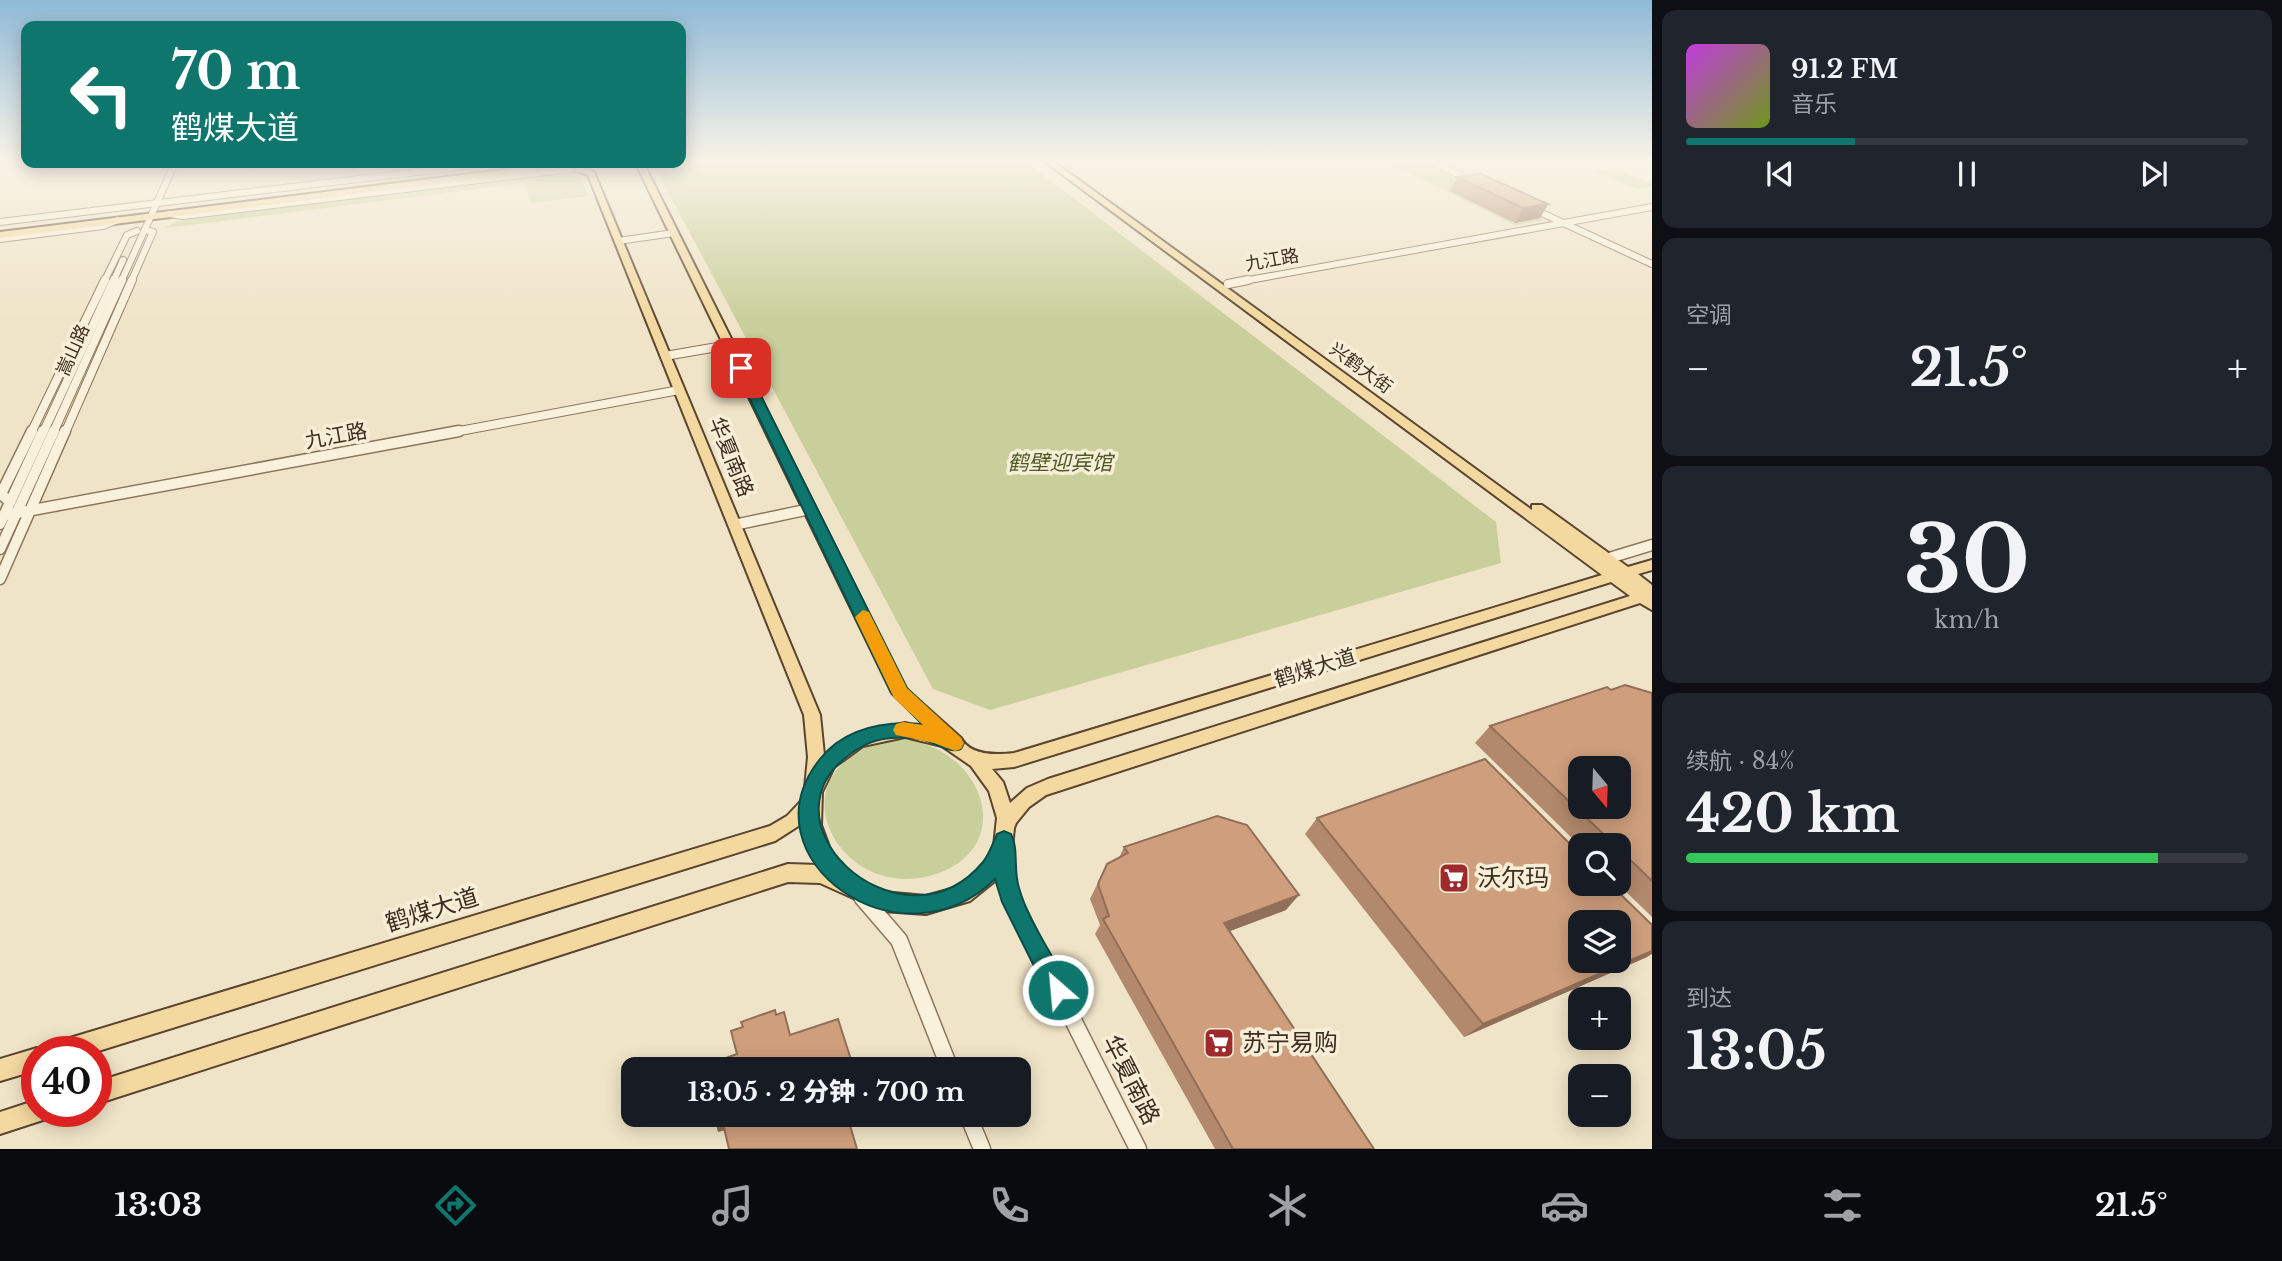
<!DOCTYPE html>
<html lang="zh">
<head>
<meta charset="utf-8">
<style>
	:root { --surface:#171b24; --page:#20242c; --text:#f1f3f6; --muted:#9ea1a6; --line:#363941; --accent:#0f766e }
	body { margin:0; font-family:"Libre Baskerville","Noto Sans SC",serif; background:var(--page); color:var(--text); height:100vh; display:flex; flex-direction:column; font-size:26px; white-space:nowrap }
	* { box-sizing:border-box; margin:0 }
	p { font-size:23px; color:var(--muted) }
	.icon { flex:none; width:38px; height:38px; fill:none; stroke:currentColor; stroke-width:2; stroke-linecap:round; stroke-linejoin:round }
	.map { position:relative; flex:1; overflow:hidden }
	.details { display:flex; flex-direction:column; gap:10px; padding:10px; background:#0d0f14; width:630px }
	.details>* { flex:none }
	.banner { position:absolute; left:21px; top:21px; width:665px; height:147px; border-radius:14px; box-shadow:0 4px 18px #0003; background:#0f766e; color:#fff; overflow:hidden }
	.needle { width:46px; rotate:161deg }
	.tools { position:absolute; left:1568px; top:756px; display:grid; gap:14px }
	.tools a { display:grid; place-items:center; width:63px; height:63px; border-radius:14px; background:var(--surface); box-shadow:0 4px 18px #0003; font-size:35px }
	.speed { position:absolute; left:21px; top:1036px; display:flex; gap:14px; font-size:35px; font-weight:700; text-align:center }
	.speed>* { display:grid; place-content:center; width:91px; height:91px; border-radius:50%; background:var(--surface); box-shadow:0 4px 18px #0003; line-height:1 }
	.speed .limit { border:10px solid #d22; background:#fff; color:#111 }
	.pin { position:absolute; display:grid; place-items:center; width:60px; height:60px; color:#fff; margin:-30px; border-radius:14px; box-shadow:0 4px 10px #0006 }
	.me { position:absolute; width:77px; margin:-38px; rotate:333deg; stroke-linejoin:round; filter:drop-shadow(0 0 5px #0008) }
	.turn { display:flex; align-items:center; gap:24px; height:147px; padding:0 35px; font-size:32px }
	.turn .icon { width:91px; height:91px; stroke-width:2.5 }
	.turn b { display:block; font-size:49px; line-height:60px }
	.big { font-size:52px; font-weight:800; line-height:1.1 }
	.details .card { flex:1; display:flex; flex-direction:column; justify-content:center; gap:10px; min-width:0; padding:0 24px; border-radius:14px; background:var(--page) }
	.details .dial { align-items:center; gap:0 }
	.dial b { font-size:91px; line-height:1 }
	.song { display:flex; align-items:center; gap:21px }
	.cover { width:84px; height:84px; border-radius:10px; background:linear-gradient(135deg,hsl(290 70% 55%),hsl(80 70% 35%)) }
	.played { height:7px; border-radius:4px; background:linear-gradient(90deg,var(--accent) 30%,var(--line) 30%) }
	.keys { display:flex; justify-content:space-around; direction:ltr }
	.heat { display:flex; justify-content:space-between; align-items:center; font-size:38px; direction:ltr }
	.charge { height:10px; border-radius:5px; background:linear-gradient(90deg,#34c759 84%,var(--line) 0) }
	.trip { position:absolute; left:621px; top:1057px; width:410px; height:70px; border-radius:14px; background:var(--surface); box-shadow:0 4px 18px #0003; font-weight:800; line-height:70px; text-align:center }
	.tabs { display:flex; height:112px; justify-content:space-around; align-items:center; background:#090b0e; color:var(--muted) }
	.tabs .icon { width:49px; height:49px }
	.tabs .current { color:var(--accent) }
	.tabs b { font-size:32px; color:var(--text) }
	main { display:flex; flex:1; min-height:0 }
	.map>svg:first-child { display:block }
	.green { fill:#c9cf9b }
	.lines { fill:none; stroke-linecap:round; stroke-linejoin:round }
	.minor-far4-casing { stroke:#8d765c; stroke-width:8 }
	.minor-far3-casing { stroke:#8d765c; stroke-width:10 }
	.minor-far2-casing { stroke:#8d765c; stroke-width:13 }
	.minor-far1-casing { stroke:#8d765c; stroke-width:16 }
	.minor-casing { stroke:#8d765c; stroke-width:19 }
	.major-casing { stroke:#5b4430; stroke-width:4 }
	.minor-far4 { stroke:#faf1dc; stroke-width:6 }
	.minor-far3 { stroke:#faf1dc; stroke-width:8 }
	.minor-far2 { stroke:#faf1dc; stroke-width:10 }
	.minor-far1 { stroke:#faf1dc; stroke-width:12 }
	.minor { stroke:#faf1dc; stroke-width:16 }
	.major { fill:#f3d9a0; fill-rule:evenodd }
	.wall { fill:#b2896c }
	.shaded-wall { fill:#916f58 }
	.building { fill:#cf9f7d; stroke:#916f58; stroke-width:2; fill-rule:evenodd }
	.route { fill:#0f766e; stroke:#0a4d48; stroke-width:2 }
	.slow { fill:#f59e0b }
	.labels { text-anchor:middle; stroke-width:7; stroke-linejoin:round; paint-order:stroke }
	.far-street-label { font-size:18px; fill:#3d2e20; stroke:#f7eed8 }
	.street-label { font-size:21px; fill:#3d2e20; stroke:#f7eed8 }
	.park-label { font-size:21px; font-style:italic; fill:#4d5a26; stroke:#f7eed8 }
	.near-poi-label { font-size:24px; fill:#3d2e20; stroke:#f7eed8; text-anchor:start }
	.near-street-label { font-size:24px; fill:#3d2e20; stroke:#f7eed8 }
</style>
</head>
<body>
<main>
<div class="map">
<svg width="1652" height="1149" viewBox="0 0 1652 1149">
	<rect width="100%" height="100%" fill="#f0e4c8"/>
	<g class="green">
		<path d="M703,161H1025L1496,522L1501,563L990,710L933,689L659,175L678,164Z"/>
		<path d="M1384,161H1420L1545,220L1515,225Z"/>
		<path d="M1611,167L1652,184V186L1637,189L1592,171Z"/>
		<path d="M563,173L581,177L588,196L530,203L525,183L165,228L177,221Z"/>
		<path d="M889,739C980,736 1024,847 933,875C839,904 767,771 889,739Z"/>
	</g>
	<g class="lines">
		<g class="minor-far4-casing">
			<g id="minor-far4">
				<path d="M1430,161L1475,182"/>
				<path d="M1531,208L1652,264"/>
				<path d="M169,214L183,216L578,168"/>
				<path d="M0,222L492,163"/>
				<path d="M0,239L103,226L118,220"/>
				<path d="M618,241L674,233"/>
				<path d="M104,282L127,235L137,231"/>
				<path d="M113,282L123,260"/>
				<path d="M121,282L175,163"/>
				<path d="M131,282L153,232L145,230"/>
				<path d="M1238,282L1652,207"/>
			</g>
		</g>
		<g class="minor-far3-casing">
			<g id="minor-far3">
				<path d="M1228,284L1248,280"/>
				<path d="M665,356L729,345"/>
				<path d="M31,433L105,280"/>
				<path d="M43,433L114,280"/>
				<path d="M53,433L122,280"/>
				<path d="M65,433L132,280"/>
				<path d="M449,433L679,390"/>
			</g>
		</g>
		<g class="minor-far2-casing">
			<g id="minor-far2">
				<path d="M10,502L1,494L32,431"/>
				<path d="M0,516L459,431"/>
				<path d="M0,524L43,431"/>
				<path d="M734,525L810,509"/>
				<path d="M0,549L54,431"/>
				<path d="M1606,559L1652,545"/>
				<path d="M0,579L65,431"/>
			</g>
		</g>
		<g class="minor-far1-casing">
			<path id="minor-far1" d="M1004,856V851"/>
		</g>
		<g class="minor-casing">
			<g id="minor">
				<path d="M1004,854L1003,869L1010,895L1138,1149"/>
				<path d="M862,897L899,940L950,1069"/>
				<path d="M968,1115L982,1149"/>
			</g>
		</g>
		<g class="major-casing">
			<g id="major">
				<path d="M1044,161H1053L1532,510V505H1542L1628,567L1652,560V570L1638,574L1652,585V610L1640,603L1046,795L1029,807L1016,823L1014,828L1012,847L996,880L970,901L963,903L926,914L882,911L820,883L788,882L96,1104V1082L788,864L819,865L803,823L775,841L95,1052H49L52,1044L60,1041L770,826L787,816L804,798L808,757L804,715L588,175L568,168L0,238V232L559,163H575L594,172L820,715L824,755L859,733L905,723L929,729L892,693L638,168L640,163H648L646,168L906,689L961,738C970,756 996,755 1014,753L1602,575ZM1611,582L1630,596L1048,779L1027,788L1010,803L1003,782L992,769L1014,767ZM905,737L942,746L971,766L989,791L997,818L994,846L982,868L958,887L926,896L883,892L854,878L831,852L821,825L822,792L834,767L863,746Z"/>
				<path d="M37,1048L45,1052H37V1070L0,1081V1059Z"/>
				<path d="M37,1100V1111H49L46,1119L0,1134V1112Z"/>
			</g>
		</g>
		<use href="#minor-far4" class="minor-far4"/>
		<use href="#minor-far3" class="minor-far3"/>
		<use href="#minor-far2" class="minor-far2"/>
		<use href="#minor-far1" class="minor-far1"/>
		<use href="#minor" class="minor"/>
		<use href="#major" class="major"/>
	</g>
	<g class="wall">
		<path d="M1457,177L1548,204L1540,218L1515,223L1450,191Z"/>
		<path d="M1652,693V917L1618,884L1619,845H1580V846L1475,743L1490,726Z"/>
		<path d="M1317,818L1647,957L1464,1037L1305,834Z"/>
		<path d="M1124,847L1286,910L1230,931L1374,1149H1215L1095,934L1100,925L1090,899L1107,864L1119,858Z"/>
	</g>
	<g class="shaded-wall">
		<path d="M1548,204L1540,218L1515,223L1523,208Z"/>
		<path d="M1299,895L1286,910L1214,937L1224,923Z"/>
		<path d="M1652,951V954L1647,957L1464,1037L1483,1024Z"/>
		<path d="M722,1119L726,1130L718,1132L715,1121Z"/>
	</g>
	<g class="building">
		<path d="M1481,174L1548,204L1523,208L1457,177Z"/>
		<path d="M1625,685L1652,693V881L1619,849V845H1615L1490,726L1607,687L1611,690ZM1580,768H1619V807H1580Z"/>
		<path d="M1485,759L1580,854V884H1610L1652,925V951L1483,1024L1317,818ZM1580,922H1619V961H1580Z"/>
		<path d="M1217,816L1247,825L1299,895L1224,923L1374,1149H1233L1103,919L1109,916L1098,884L1107,864L1128,853L1124,847Z"/>
		<path d="M775,1010L776,1015L784,1012L790,1035L838,1019L854,1069H704L703,1066L737,1054L731,1031L743,1027L741,1022Z"/>
		<path d="M714,1115H847L857,1149H729L722,1119L715,1121Z"/>
	</g>
	<linearGradient id="sky" x2="0" y2="1"><stop stop-color="#8fbad6"/><stop offset="0.5" stop-color="#f8f3e6"/><stop offset="1" stop-color="#f8f3e6" stop-opacity="0"/></linearGradient>
	<rect width="1652" height="322" fill="url(#sky)"/>
	<path class="route" d="M736,366L747,368L907,688L964,743L961,749C948,754 934,742 921,739C903,736 879,737 863,746C741,814 901,961 983,862C989,855 993,843 997,834L1004,831L1011,834C1019,849 1013,870 1019,888C1028,920 1051,952 1066,982L1070,990L1066,998L1058,1002L1050,998L1002,902L995,879C900,972 741,858 820,759C845,728 884,721 922,724L891,692L735,368Z"/>
	<path class="slow" d="M863,610L869,612L907,688L961,738L964,743L961,749L955,751L934,743L896,735L893,730L896,724L903,722L923,725L894,698L855,617Z"/>
	<defs>
		<g id="supermarket-square" transform="scale(1.575)"><rect x="-9" y="-9" width="18" height="18" rx="4" fill="#9e2a2b" stroke="#f7eed8"/><path d="M-6-5.5h2.5l.6 2H6L4.5 2H-2.5L-4.4-4H-6ZM-1.5 3.2a1.3 1.3 0 1 0 .1 0ZM3 3.2a1.3 1.3 0 1 0 .1 0Z" fill="#fff"/></g>
	</defs>
	<g fill-rule="evenodd">
		<use href="#supermarket-square" x="1454" y="878"/>
		<use href="#supermarket-square" x="1219" y="1043"/>
	</g>
	<g class="labels">
		<g class="far-street-label">
			<text transform="translate(1272 260) rotate(-10)" y="6">九江路</text>
			<text transform="translate(73 350) rotate(-66)" y="6">嵩山路</text>
			<text transform="translate(1361 368) rotate(36)" y="6">兴鹤大街</text>
		</g>
		<g class="street-label">
			<text transform="translate(336 436) rotate(-10)" y="7">九江路</text>
			<text transform="translate(731 457) rotate(68)" y="7">华夏南路</text>
			<text transform="translate(1315 668) rotate(-17)" y="7">鹤煤大道</text>
		</g>
		<g class="park-label">
			<text x="1060" y="470">鹤壁迎宾馆</text>
		</g>
		<g class="near-poi-label">
			<text x="1477" y="886">沃尔玛</text>
			<text x="1242" y="1051">苏宁易购</text>
		</g>
		<g class="near-street-label">
			<text transform="translate(432 910) rotate(-17)" y="8">鹤煤大道</text>
			<text transform="translate(1131 1080) rotate(63)" y="8">华夏南路</text>
		</g>
	</g>
</svg>
<div class="tools">
<a><svg class="needle" viewBox="-14 -14 28 28"><path d="M0-13l5 13h-10z" fill="#e53935"/><path d="M0 13l5-13h-10z" fill="#9ea1a6"/></svg></a>
<a><svg class="icon" aria-label="search" viewBox="0 0 24 24"><circle cx="10" cy="10" r="6"/><path d="M15 15l6 6"/></svg></a>
<a><svg class="icon" aria-label="layers" viewBox="0 0 24 24"><path d="M12 4l9 5-9 5-9-5zM3 14l9 5 9-5"/></svg></a>
<a>+</a>
<a>−</a>
</div>
<div class="speed"><div class="limit">40</div></div>
<div class="pin" style="left:741px;top:368px;background:#d93025"><svg class="icon" aria-label="arrive" viewBox="0 0 24 24"><path d="M6 21V4h12l-3 4 3 4H6"/></svg></div>
<svg class="me" style="left:1058px;top:990px" viewBox="-20 -20 40 40"><circle r="17" fill="#0f766e" stroke="#fff" stroke-width="3"/><path d="M0-11L8 9 0 5-8 9z" fill="#fff"/></svg>
<div class="trip">13:05 · 2 分钟 · 700 m</div>
<div class="banner">
<div class="turn"><svg class="icon" aria-label="left" viewBox="0 0 24 24"><path d="M17 20v-9H6M10 6l-5 5 5 5"/></svg><div><b>70 m</b>鹤煤大道</div></div>
</div>
</div>
<section class="details">
<div class="card">
<div class="song"><i class="cover"></i><div><b>91.2 FM</b><p>音乐</p></div></div>
<div class="played"></div>
<div class="keys"><svg class="icon" aria-label="previous" viewBox="0 0 24 24"><path d="M18 5L8 12l10 7zM5 5v14"/></svg><svg class="icon" aria-label="pause" viewBox="0 0 24 24"><path d="M8 5v14M16 5v14"/></svg><svg class="icon" aria-label="next" viewBox="0 0 24 24"><path d="M6 5l10 7-10 7zM19 5v14"/></svg></div>
</div>
<div class="card"><p>空调</p>
<div class="heat"><a>−</a><b class="big">21.5°</b><a>+</a></div>
</div>
<div class="card dial"><b>30</b><p>km/h</p></div>
<div class="card"><p>续航 · 84%</p><b class="big">420 km</b><div class="charge"></div></div>
<div class="card"><p>到达</p><b class="big">13:05</b></div>
</section>
</main>
<nav class="tabs">
<b>13:03</b>
<svg class="icon current" aria-label="directions" viewBox="0 0 24 24"><path d="M12 3l9 9-9 9-9-9zM9 14v-3h6M13 9l2 2-2 2"/></svg>
<svg class="icon" aria-label="music" viewBox="0 0 24 24"><path d="M9 18V5l10-2v13"/><circle cx="6" cy="18" r="3"/><circle cx="16" cy="16" r="3"/></svg>
<svg class="icon" aria-label="phone" viewBox="0 0 24 24"><path d="M5 4h4l2 5-3 2q2 4 5 5l2-3 5 2v4C11 20 4 13 5 4z"/></svg>
<svg class="icon" aria-label="climate" viewBox="0 0 24 24"><path d="M12 3v18M4 7l16 10M4 17L20 7"/></svg>
<svg class="icon" aria-label="car" viewBox="0 0 24 24"><path d="M5 17H2v-5l4-1 3-4h7l3 4 3 1v5h-3M9 17h6M6 11h13"/><circle cx="7" cy="17" r="2"/><circle cx="17" cy="17" r="2"/></svg>
<svg class="icon" aria-label="filters" viewBox="0 0 24 24"><path d="M4 7h16M4 17h16"/><circle cx="9" cy="7" r="2"/><circle cx="15" cy="17" r="2"/></svg>
<b>21.5°</b>
</nav>
</body>
</html>
